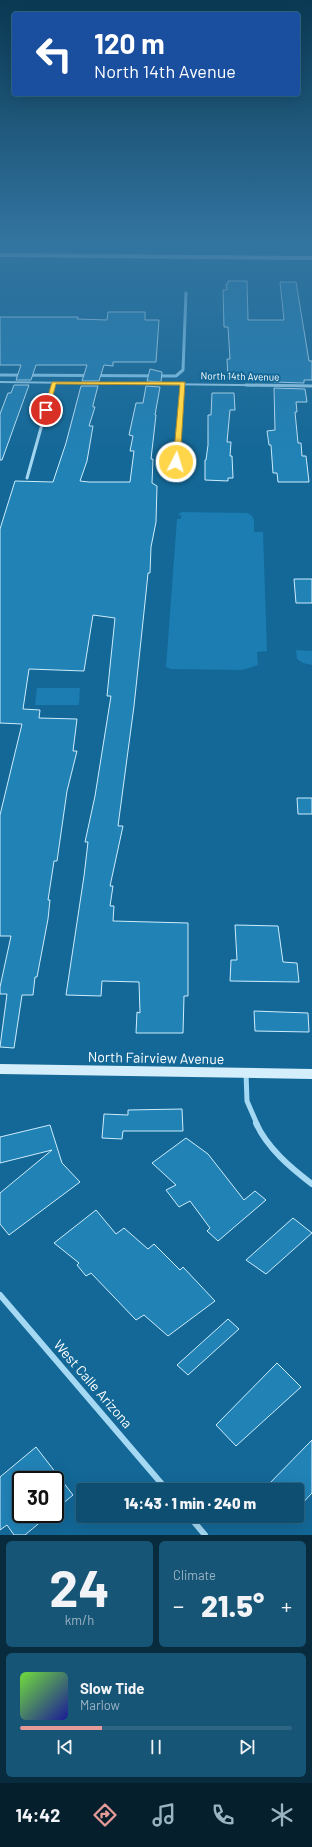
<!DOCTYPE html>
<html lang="en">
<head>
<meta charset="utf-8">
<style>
	:root { --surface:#0e4e71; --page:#175576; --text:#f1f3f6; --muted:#9bb4c3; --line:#2e6584; --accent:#e69b98 }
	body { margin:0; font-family:Barlow,sans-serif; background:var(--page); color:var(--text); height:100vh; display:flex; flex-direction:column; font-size:15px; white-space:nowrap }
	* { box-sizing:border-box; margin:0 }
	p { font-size:13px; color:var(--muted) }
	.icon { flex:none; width:22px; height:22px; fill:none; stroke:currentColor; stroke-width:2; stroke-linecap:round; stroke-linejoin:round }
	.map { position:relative; height:1535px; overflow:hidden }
	.panel { display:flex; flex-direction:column; gap:6px; padding:6px; background:#082b3e; flex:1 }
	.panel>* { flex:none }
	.banner { position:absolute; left:12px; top:12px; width:288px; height:84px; border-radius:4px; box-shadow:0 4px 16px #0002,0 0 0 1px var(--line); background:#1a4fa0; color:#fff; overflow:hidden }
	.speed { position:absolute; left:12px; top:1471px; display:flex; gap:8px; font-size:20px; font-weight:700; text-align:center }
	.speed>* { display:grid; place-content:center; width:52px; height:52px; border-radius:50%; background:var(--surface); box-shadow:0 4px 16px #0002,0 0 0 1px var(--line); line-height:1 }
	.speed .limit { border:2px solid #111; border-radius:6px; background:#fff; color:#111 }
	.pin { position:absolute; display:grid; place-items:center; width:34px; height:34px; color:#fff; margin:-17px; border:2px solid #fff; border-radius:50%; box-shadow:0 1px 4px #0007 }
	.me { position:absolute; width:44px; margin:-22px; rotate:5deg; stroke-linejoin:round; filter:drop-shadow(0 0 3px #0008) }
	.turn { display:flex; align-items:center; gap:14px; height:84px; padding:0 16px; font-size:18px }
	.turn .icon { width:52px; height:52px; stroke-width:2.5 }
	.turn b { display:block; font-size:28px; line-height:34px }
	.big { font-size:30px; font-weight:800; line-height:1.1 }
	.panel .card { flex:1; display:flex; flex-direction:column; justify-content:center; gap:6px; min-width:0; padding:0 14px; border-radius:6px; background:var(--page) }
	.panel .dial { align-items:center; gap:0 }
	.dial b { font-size:52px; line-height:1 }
	.song { display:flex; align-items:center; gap:12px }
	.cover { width:48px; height:48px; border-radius:6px; background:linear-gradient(135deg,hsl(100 70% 55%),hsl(240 70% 35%)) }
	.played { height:4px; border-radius:2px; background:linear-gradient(90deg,var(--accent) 30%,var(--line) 30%) }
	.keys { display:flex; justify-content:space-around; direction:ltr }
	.heat { display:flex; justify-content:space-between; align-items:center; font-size:22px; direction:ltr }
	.panel .tiles { flex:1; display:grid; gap:6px; grid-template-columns:1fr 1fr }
	.card:last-child { grid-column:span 2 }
	.trip { position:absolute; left:76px; top:1483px; width:228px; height:40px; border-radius:4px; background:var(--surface); box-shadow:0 4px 16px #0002,0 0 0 1px var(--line); font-weight:800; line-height:40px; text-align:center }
	.menu { display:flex; height:64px; justify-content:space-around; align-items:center; background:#061f2d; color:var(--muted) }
	.menu .icon { width:28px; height:28px }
	.menu .active { color:var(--accent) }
	.menu b { font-size:18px; color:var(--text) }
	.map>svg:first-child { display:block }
	.green { fill:#1b7db1 }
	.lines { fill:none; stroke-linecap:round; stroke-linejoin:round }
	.stream { stroke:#97d6f6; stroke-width:3 }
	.building { fill:#2182b6; stroke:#cdecfd }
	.street-far3 { stroke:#a5d8f3; stroke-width:2 }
	.street-far2 { stroke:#a5d8f3; stroke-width:3 }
	.street-far1 { stroke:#a5d8f3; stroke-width:5 }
	.street { stroke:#a5d8f3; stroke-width:6 }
	.secondary { stroke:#d4eefc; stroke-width:10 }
	.highway { fill:#fff; fill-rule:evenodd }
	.route { fill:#ffd54a; stroke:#a68a30 }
	.labels { text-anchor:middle; stroke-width:4; stroke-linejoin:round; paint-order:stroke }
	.far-street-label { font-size:10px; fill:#fff; stroke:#136897 }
	.near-street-label { font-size:14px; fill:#fff; stroke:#136897 }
</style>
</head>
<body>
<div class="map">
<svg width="312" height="1535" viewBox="0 0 312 1535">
	<rect width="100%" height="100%" fill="#136897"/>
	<g class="green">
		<path d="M182,512L247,513C256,516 254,524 254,532H263L267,651L257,652L258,665L242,670L171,669L166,667L177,519H180L182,516L178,514Z"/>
		<path d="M296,650L312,651V665L303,663L297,659Z"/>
		<path d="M37,688H80L79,705H35Z"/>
	</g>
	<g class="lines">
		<path class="stream" d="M0,375L176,376L183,370L186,293"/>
	</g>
	<g class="building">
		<path d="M228,281H247L248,320H284L280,282H296L309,361H312V380H304V383L274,382V380L228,379L227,359H230L228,327H224L223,290H227L226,284H228Z"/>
		<path d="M108,312H145V320H159L156,362H113V366L104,365L99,381H82L87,365H36L31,380H16L21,365H0V317H78L77,319L107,320Z"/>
		<path d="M150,369L162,372L161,382L147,381Z"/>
		<path d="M14,385H29L2,460H0V414L8,393H11Z"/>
		<path d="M81,386H98L93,405V407H95L89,426H93L87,461L80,481L89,482H130L134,451H130L133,436L129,435L136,403H143L146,386L160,387L155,415H156L151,459H153L152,483L157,486L156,522L151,547L150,573H148L146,593L134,706L118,826H123L110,886H113L110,906H114L113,921L188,923V996H184L183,1033H136L137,1012L140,1013L139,982L102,981L101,996L66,995L84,876L88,842H85L95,796L111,696H107L115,618L93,615L84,671L29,669L23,709L40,710L39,718L77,719L73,751H77L67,791L57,861H54L48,900H50L48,919L37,977H35L33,995H22L14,1048L0,1047L7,994H0V987L11,936H0V815L22,724L0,723V529L15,481L53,482L66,443Z"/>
		<path d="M274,388L305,389L307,402H296L297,412H295L298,443H301L302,456H306L309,482H278L277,473H273L271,445H269L267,431L275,430Z"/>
		<path d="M212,393H234L235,410H230L227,442H231L230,456H232L233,478H228V481L205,480V460H206L208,445V415H211Z"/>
		<path d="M294,579H312V603H296Z"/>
		<path d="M297,798H312V814H298Z"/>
		<path d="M235,925L278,926L283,962L297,963L299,982L230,981L231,960H237Z"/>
		<path d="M254,1011L308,1013L309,1032L255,1031Z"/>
		<path d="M182,1109L183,1131H123L122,1139L102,1138L104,1114L128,1115V1110Z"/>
		<path d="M50,1125L62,1163L80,1182L9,1235L0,1224V1193L52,1150L0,1163V1137Z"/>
		<path d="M186,1138L208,1154L244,1200L255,1191L266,1200L218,1241L207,1231L210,1228L190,1201L179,1207L166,1190L176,1185L152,1163Z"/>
		<path d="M96,1210L116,1234L124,1228L148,1249L154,1244L180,1270L183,1267L215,1301L168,1336L144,1315L136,1320L91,1273L86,1276L77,1265L79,1263L54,1243Z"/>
		<path d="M293,1218L312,1233L266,1274L246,1260Z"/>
		<path d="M228,1319L239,1329L188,1375L177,1365Z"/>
		<path d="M277,1363L301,1387L236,1446L216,1425Z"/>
		<path d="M312,1440V1493L297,1509V1490H263Z"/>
		<path d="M36,1447L73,1495L55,1510V1480H21V1514H50L25,1535H14L7,1525L0,1530V1477Z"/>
	</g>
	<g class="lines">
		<g class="street-far3">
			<path d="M0,382L312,386"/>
			<path d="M53,386L54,383"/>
			<path d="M183,386V384"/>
		</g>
		<g class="street-far2">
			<path d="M246,385L312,386"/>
			<path d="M27,478L53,385"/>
			<path d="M175,478L183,385"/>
		</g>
		<path class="street-far1" d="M246,1073L247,1101L257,1124"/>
		<g class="street">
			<path d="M256,1123C267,1148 291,1168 312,1184"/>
			<path d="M0,1295L167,1490"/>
			<path d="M189,1516L205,1535"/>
		</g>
		<path class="secondary" d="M0,1069L312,1074"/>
		<path class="highway" d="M0,253L312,256V260L0,257Z"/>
	</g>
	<linearGradient id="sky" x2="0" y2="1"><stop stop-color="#0a3953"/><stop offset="0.53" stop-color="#3375a1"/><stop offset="1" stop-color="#3375a1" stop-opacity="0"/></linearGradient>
	<rect width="312" height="460" fill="url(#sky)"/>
	<path class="route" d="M52,382H185L180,462L176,464L173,462L180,385L56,384L49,410L46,412L44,410Z"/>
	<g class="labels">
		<g class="far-street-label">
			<text transform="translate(240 376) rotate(1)" y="4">North 14th Avenue</text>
		</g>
		<g class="near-street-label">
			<text transform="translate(156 1058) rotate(1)" y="5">North Fairview Avenue</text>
			<text transform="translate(93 1384) rotate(49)" y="5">West Calle Arizona</text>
		</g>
	</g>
</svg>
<div class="speed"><div class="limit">30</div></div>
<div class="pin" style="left:46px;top:410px;background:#d93025"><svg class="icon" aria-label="arrive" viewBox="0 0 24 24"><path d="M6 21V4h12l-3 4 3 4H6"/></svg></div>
<svg class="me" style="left:176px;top:462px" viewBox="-20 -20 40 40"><circle r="17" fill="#ffd54a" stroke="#fff" stroke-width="3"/><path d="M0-11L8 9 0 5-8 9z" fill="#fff"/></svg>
<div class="trip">14:43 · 1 min · 240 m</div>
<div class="banner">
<div class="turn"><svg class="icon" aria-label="left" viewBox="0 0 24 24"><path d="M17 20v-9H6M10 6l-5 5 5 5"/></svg><div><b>120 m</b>North 14th Avenue</div></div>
</div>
</div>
<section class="panel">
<div class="tiles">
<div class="card dial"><b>24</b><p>km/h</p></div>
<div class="card"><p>Climate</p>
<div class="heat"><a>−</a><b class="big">21.5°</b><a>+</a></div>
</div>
<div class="card">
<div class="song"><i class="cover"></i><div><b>Slow Tide</b><p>Marlow</p></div></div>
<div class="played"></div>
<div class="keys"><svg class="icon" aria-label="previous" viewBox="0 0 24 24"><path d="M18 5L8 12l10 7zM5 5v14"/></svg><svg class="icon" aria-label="pause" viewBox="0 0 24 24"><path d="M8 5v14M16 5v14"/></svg><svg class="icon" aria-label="next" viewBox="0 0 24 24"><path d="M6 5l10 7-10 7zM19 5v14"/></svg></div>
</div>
</div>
</section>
<nav class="menu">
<b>14:42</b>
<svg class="icon active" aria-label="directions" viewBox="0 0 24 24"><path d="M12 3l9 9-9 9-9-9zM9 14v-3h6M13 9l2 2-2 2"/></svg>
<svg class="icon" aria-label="music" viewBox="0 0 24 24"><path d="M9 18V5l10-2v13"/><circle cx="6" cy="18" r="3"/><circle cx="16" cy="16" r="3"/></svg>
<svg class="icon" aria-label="phone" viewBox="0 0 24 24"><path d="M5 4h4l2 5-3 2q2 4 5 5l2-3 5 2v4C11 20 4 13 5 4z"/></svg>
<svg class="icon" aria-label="climate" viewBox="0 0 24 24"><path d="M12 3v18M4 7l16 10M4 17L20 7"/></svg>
</nav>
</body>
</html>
